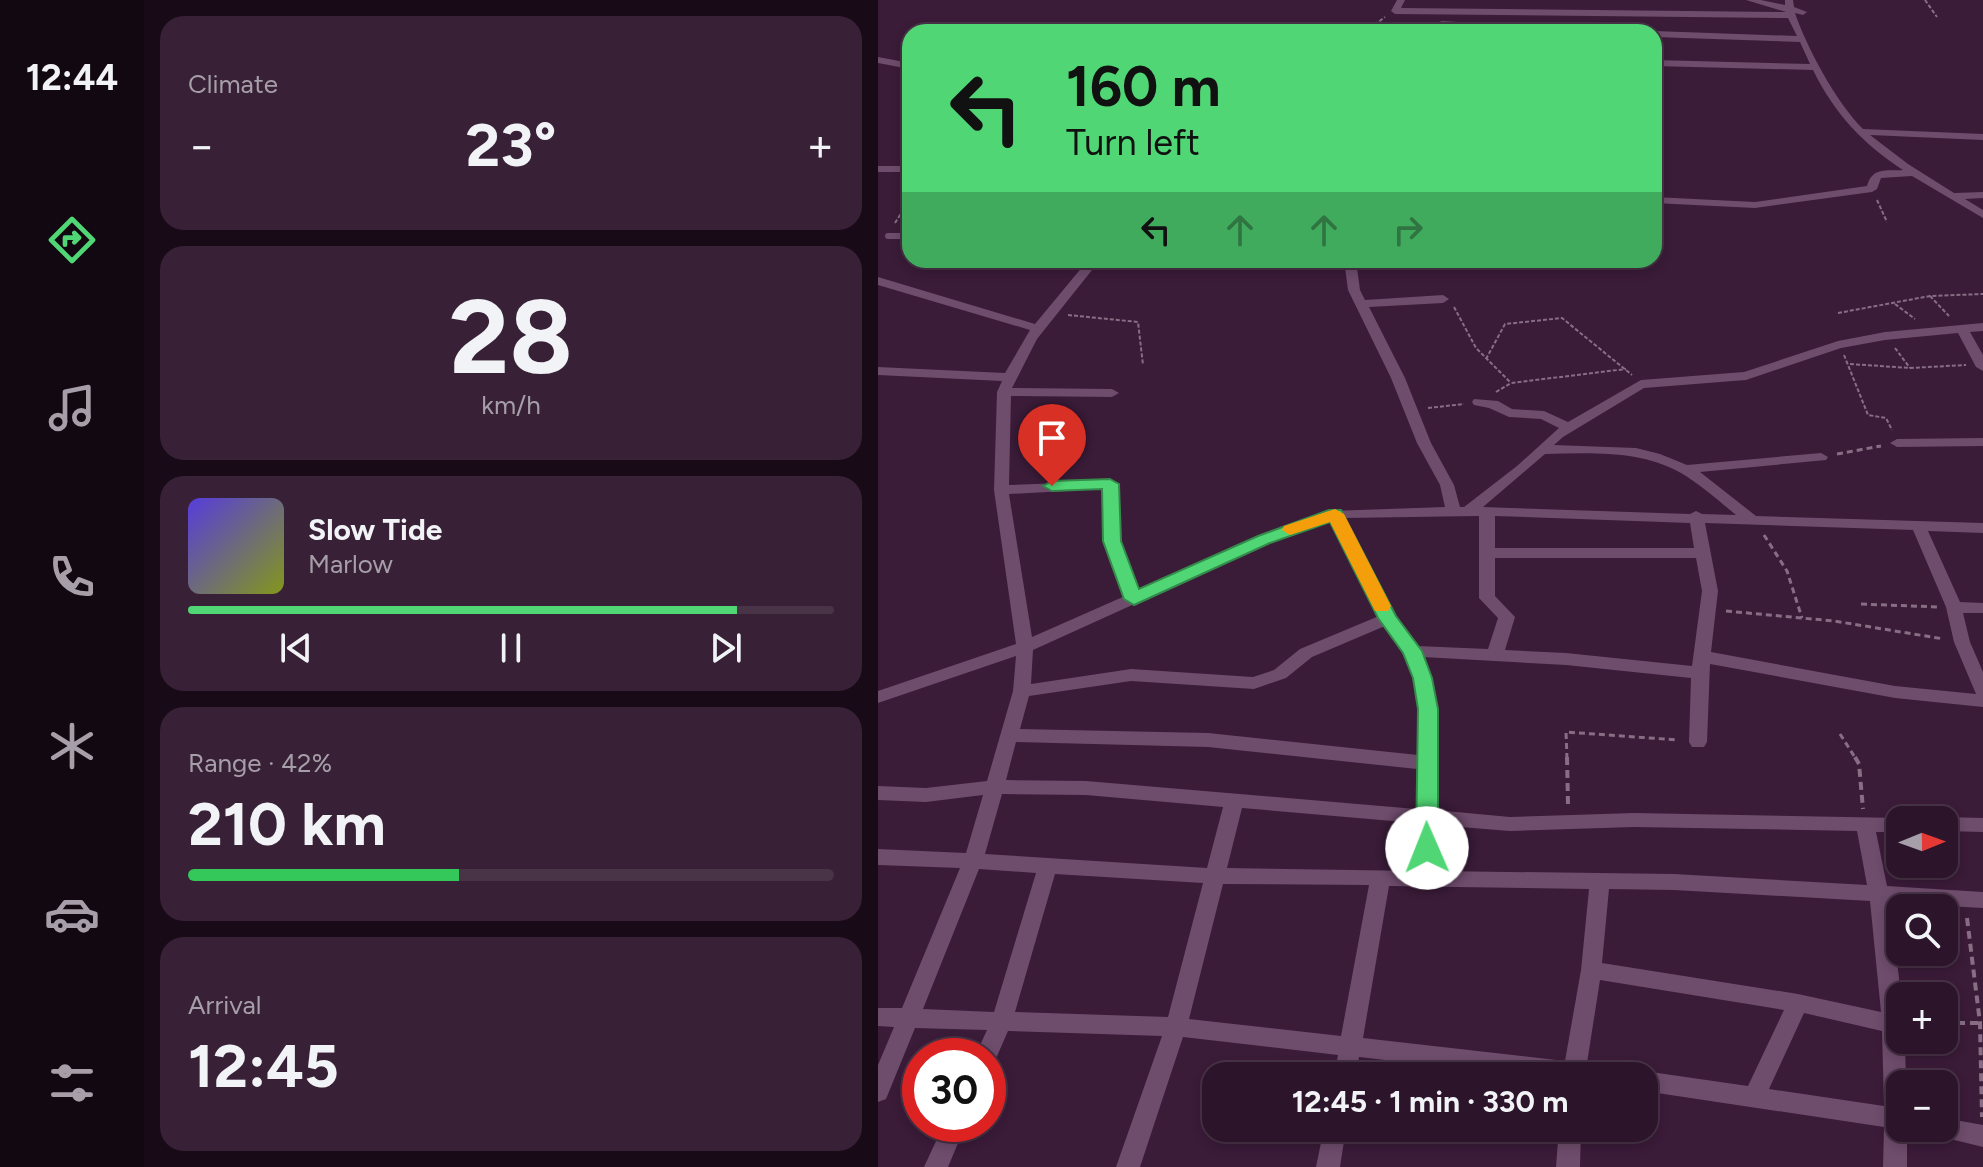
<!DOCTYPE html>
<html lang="en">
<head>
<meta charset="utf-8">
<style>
	:root { --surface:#2c142a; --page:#382136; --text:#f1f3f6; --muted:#a69ea8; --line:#483347; --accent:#50d674 }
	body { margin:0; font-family:Figtree,sans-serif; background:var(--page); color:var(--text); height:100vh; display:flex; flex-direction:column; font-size:30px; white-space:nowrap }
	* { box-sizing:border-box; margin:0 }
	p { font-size:26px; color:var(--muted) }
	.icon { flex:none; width:44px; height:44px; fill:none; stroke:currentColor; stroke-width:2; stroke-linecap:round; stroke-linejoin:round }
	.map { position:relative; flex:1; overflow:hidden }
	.side { display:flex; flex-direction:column; gap:16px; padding:16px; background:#180b17; width:734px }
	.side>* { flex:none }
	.banner { position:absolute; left:24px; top:24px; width:760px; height:244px; border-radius:24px; box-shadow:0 4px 12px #0003,0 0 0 2px var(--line); background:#50d674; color:#111; overflow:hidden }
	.needle { width:52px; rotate:89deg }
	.controls { position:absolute; left:1008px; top:806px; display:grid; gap:16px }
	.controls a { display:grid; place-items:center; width:72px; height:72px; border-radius:16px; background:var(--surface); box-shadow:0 4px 12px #0003,0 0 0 2px var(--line); font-size:40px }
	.speed { position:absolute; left:24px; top:1038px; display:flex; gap:16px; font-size:40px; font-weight:700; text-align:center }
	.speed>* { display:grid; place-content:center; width:104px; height:104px; border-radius:50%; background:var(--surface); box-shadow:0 4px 12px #0003,0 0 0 2px var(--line); line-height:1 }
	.speed .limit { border:12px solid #d22; background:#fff; color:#111 }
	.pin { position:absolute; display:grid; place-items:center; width:68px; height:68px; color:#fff; margin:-82px -34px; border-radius:50% 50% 50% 0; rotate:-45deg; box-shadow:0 0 8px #0007 }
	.pin .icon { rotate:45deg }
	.me { position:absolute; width:88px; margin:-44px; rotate:359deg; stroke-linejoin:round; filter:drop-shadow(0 0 6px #0008) }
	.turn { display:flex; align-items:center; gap:28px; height:168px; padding:0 32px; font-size:36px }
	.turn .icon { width:104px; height:104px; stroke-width:2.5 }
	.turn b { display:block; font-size:56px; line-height:68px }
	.lanes { display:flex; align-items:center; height:76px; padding:0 32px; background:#0003; justify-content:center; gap:40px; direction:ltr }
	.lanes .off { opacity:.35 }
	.big { font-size:60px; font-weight:700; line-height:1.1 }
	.side .widget { flex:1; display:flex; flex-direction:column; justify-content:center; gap:12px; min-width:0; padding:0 28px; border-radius:24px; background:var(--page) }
	.side .dial { align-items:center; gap:0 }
	.dial b { font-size:104px; line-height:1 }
	.song { display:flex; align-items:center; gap:24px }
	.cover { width:96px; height:96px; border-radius:12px; background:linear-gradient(135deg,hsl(250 70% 55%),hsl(70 70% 35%)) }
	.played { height:8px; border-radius:4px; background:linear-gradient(90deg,var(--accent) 85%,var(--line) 85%) }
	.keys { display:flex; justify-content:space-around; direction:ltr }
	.heat { display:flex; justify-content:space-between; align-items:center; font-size:44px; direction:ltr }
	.charge { height:12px; border-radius:6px; background:linear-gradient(90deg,#34c759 42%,var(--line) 0) }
	.trip { position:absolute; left:324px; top:1062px; width:456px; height:80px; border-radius:24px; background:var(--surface); box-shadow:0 4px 12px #0003,0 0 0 2px var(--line); font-weight:700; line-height:80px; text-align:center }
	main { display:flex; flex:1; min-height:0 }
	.menu { display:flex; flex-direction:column; width:144px; justify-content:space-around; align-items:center; background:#120811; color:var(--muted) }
	.menu .icon { width:56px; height:56px }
	.menu .current { color:var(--accent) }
	.menu b { font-size:36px; color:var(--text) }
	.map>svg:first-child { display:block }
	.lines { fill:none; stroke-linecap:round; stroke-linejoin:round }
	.path-far2 { stroke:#876e85; stroke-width:2; stroke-dasharray:4 2; stroke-linecap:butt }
	.path-far1 { stroke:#876e85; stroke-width:3; stroke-dasharray:6 4; stroke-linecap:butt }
	.path { stroke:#876e85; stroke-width:4; stroke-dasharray:8 5; stroke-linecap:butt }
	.lane { stroke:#6e4c6c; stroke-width:6 }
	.street { fill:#6e4c6c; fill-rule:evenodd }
	.route { fill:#50d674; stroke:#348b4b; stroke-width:2 }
	.slow { fill:#f59e0b }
</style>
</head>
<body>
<main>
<nav class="menu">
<b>12:44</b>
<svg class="icon current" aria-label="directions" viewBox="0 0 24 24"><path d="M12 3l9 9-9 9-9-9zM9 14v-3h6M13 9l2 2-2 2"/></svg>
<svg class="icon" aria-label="music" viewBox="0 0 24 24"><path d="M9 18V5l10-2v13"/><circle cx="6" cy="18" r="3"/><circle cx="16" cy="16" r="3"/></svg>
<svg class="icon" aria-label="phone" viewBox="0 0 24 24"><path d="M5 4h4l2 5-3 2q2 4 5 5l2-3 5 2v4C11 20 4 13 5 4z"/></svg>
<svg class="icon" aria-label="climate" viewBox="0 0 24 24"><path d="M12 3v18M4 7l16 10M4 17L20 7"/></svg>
<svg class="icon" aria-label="car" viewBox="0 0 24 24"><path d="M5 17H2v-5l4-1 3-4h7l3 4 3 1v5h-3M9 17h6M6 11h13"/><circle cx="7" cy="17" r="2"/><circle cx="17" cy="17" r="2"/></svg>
<svg class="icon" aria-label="filters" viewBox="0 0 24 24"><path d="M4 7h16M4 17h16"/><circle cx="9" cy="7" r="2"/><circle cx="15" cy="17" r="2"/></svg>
</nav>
<section class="side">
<div class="widget"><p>Climate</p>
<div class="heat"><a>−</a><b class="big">23°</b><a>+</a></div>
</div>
<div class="widget dial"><b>28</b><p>km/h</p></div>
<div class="widget">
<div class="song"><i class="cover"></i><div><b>Slow Tide</b><p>Marlow</p></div></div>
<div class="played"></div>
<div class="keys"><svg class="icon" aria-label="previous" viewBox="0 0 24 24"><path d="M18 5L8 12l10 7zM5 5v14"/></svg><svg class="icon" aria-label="pause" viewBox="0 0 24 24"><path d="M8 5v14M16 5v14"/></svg><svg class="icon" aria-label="next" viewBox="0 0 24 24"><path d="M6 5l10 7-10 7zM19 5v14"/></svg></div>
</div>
<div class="widget"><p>Range · 42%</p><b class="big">210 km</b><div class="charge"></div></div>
<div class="widget"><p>Arrival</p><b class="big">12:45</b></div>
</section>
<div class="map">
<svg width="1105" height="1167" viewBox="0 0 1105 1167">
	<rect width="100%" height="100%" fill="#3a1b38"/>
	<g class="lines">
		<g class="path-far2">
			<path d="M1047,0L1059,17"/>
			<path d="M487,32L507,17"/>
			<path d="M999,200L1009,222"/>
			<path d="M17,223L32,199"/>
			<path d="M1052,296L1071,316"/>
			<path d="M1017,304L1037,319"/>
			<path d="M576,307L598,348L633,383"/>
			<path d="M960,313L1052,296L1105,294"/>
			<path d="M190,315L260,322L265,365"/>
			<path d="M1017,348L1032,368"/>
			<path d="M966,355L990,415L1008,418L1014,430"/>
			<path d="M608,359L627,324L684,318L754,375"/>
			<path d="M972,364L1032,368L1088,365"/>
			<path d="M618,392L633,383L748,369"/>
			<path d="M550,408L586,404"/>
		</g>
		<g class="path-far1">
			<path d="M959,454L1003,446"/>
			<path d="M886,535L909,571L924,618"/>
			<path d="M983,604L1059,607"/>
			<path d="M848,611L956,621L1066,639"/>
			<path d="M962,734L978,759"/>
			<path d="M689,759L688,732L800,740"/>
		</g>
		<g class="path">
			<path d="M689,757L690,805"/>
			<path d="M977,757L981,764L985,809"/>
			<path d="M1089,918L1102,1023L1104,1117"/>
			<path d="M1066,1023H1102"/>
		</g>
		<path class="lane" d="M10,236H32"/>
		<g class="street">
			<path d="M519,0H527L523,8L908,12L868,0H883L907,5V0H915L916,7L929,12L925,15L917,13C929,48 958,102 985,129L1105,134V140L992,135L1030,164L1076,193L1105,192V198L1087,199L1105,210V218L1034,176L1003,178L999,189L994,192L877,208L776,203V197L877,202L989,186C994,167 1008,171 1025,170C985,144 956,113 935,70L776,66V60L932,64L922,42L776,37V32H773L776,31L919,36L910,18L517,14L513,11Z"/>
			<path d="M564,21L699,29L703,32H654L561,26V22Z"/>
			<path d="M0,57L32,63V69L0,63Z"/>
			<rect x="0" y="166" width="32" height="6"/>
			<path d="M210,260H222L159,339L134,388L234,389L241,393L234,397L133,396L131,485L237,481L242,541L261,590L381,537L452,511L567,507L562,485L539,443L513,378L470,290L466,260H478L482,290L487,300L565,295L571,299L565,303L491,307L527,378L553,443L576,485L582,507H586L639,466L681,428L663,419L631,417L611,408L596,405L594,402L596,399L620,401L634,409L666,411L690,422L763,380L866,372L960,341L1007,332L1105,323V331L1092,332L1105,355V371L1098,367L1080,333L1007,340L963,348L868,380L766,388L685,437L676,445L758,448L782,454L809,465L943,453L950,457L948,460L822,472L878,516L1105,523V533L1050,531L1082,602L1105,603V613H1085L1092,642L1105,672V707L1017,698L832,664L829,742L826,747H814L811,742L813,678L688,665L545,657C565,706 558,759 557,810L632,817L756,813L1022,818L1029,820H1022V832H998L1009,886L1105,892V908L1012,903L1023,995L1022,1040H1027L1028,1084H1022V1128H1029V1167H1005L1006,1127L766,1091V1076H757L766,1071L870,1086L906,1010L722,980L709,1063L741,1069L744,1076H646L481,1057L478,1076H456L460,1055L305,1037L262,1167H238L284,1036L130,1031L116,1063L110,1065V1056H97L109,1030L37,1028L8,1099L0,1102V1065L16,1027L0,1026V1008H24L82,868L0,865V849L88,853L105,795L48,802L0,800V786L48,788L109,781L135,691L138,656L0,703V691L138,644L116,490L119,392L124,381L0,375V367L127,373L152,330L0,285V277L157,324ZM667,454C713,453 762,450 803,473C823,485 841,501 858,515L824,514L818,511L812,514L605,507ZM225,489L226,541L247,596L154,637L131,494ZM601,516V598L620,618L610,649L539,646L517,616L467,518ZM617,516L812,523L816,548H617ZM453,521L501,616L422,649L396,670L375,677L253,669L153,684L155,650L391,543ZM827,523L1035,530L1068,607L1076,642L1098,694L1017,686L833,652L840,591ZM617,558H818L824,591L814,666L688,653L627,650L637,617L617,596ZM507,626C541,674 542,698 540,755L330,733L142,729L151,696L253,681L376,689L408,678L434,657ZM138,742L330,747L539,769L538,809L208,781L128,780ZM124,794L208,795L345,807L329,868L107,854ZM364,808L538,823L540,871L349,868ZM557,825L632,831L756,827L979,831L989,885L796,874L559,871ZM101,869L158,873L116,1012L45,1009ZM177,874L325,883L290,1017L137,1012ZM345,884L491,885L463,1036L311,1019ZM511,886L711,889L703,970L687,1061L485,1038ZM731,889L796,890L992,901L1003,1012L920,994L724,963ZM926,1013L1004,1031L1006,1106L891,1089Z"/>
			<path d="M1105,438V446L1019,447L1012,443L1019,439Z"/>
			<path d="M1066,817L1105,818V832L1066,831V820H1059Z"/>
			<path d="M1066,1118L1105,1125V1147L1056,1135L1053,1128H1066Z"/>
			<path d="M66,1124H88L70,1167H46Z"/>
			<path d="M446,1128H468L462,1167H438Z"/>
			<path d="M681,1128H703L702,1167H678Z"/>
		</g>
	</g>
	<path class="route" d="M232,479L241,484L243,541L261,589L380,536L451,510H463L518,616L544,651L554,678L560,709V848L556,854L549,857L541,854L538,848L540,709L535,678L525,653L500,618L452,522L392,543L256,605L246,599L225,541L224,489L174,491L165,486L174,481Z"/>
	<path class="slow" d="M457,509L466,514L513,606L510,611H497L452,522L412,535L404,530L406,526Z"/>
</svg>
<div class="controls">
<a><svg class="needle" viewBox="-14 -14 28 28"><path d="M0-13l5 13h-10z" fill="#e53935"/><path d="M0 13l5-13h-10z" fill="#a69ea8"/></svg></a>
<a><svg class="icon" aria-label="search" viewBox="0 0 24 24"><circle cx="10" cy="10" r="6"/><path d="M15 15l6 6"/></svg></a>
<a>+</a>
<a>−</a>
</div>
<div class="speed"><div class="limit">30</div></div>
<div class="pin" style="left:174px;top:486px;background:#d93025"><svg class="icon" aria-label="arrive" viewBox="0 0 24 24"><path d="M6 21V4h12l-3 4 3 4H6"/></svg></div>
<svg class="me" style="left:549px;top:848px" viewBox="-20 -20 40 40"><circle r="19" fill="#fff"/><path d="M0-13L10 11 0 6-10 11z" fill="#50d674"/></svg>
<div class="trip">12:45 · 1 min · 330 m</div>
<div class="banner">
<div class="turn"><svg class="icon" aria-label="left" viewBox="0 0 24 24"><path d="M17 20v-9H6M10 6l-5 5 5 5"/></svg><div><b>160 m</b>Turn left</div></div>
<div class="lanes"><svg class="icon" aria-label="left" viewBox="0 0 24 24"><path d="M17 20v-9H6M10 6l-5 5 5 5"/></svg><svg class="icon off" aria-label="ahead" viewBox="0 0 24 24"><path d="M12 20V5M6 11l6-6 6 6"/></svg><svg class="icon off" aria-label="ahead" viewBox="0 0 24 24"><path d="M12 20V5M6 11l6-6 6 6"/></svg><svg class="icon off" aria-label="right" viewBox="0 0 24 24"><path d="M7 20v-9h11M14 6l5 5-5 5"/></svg></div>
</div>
</div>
</main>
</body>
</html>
